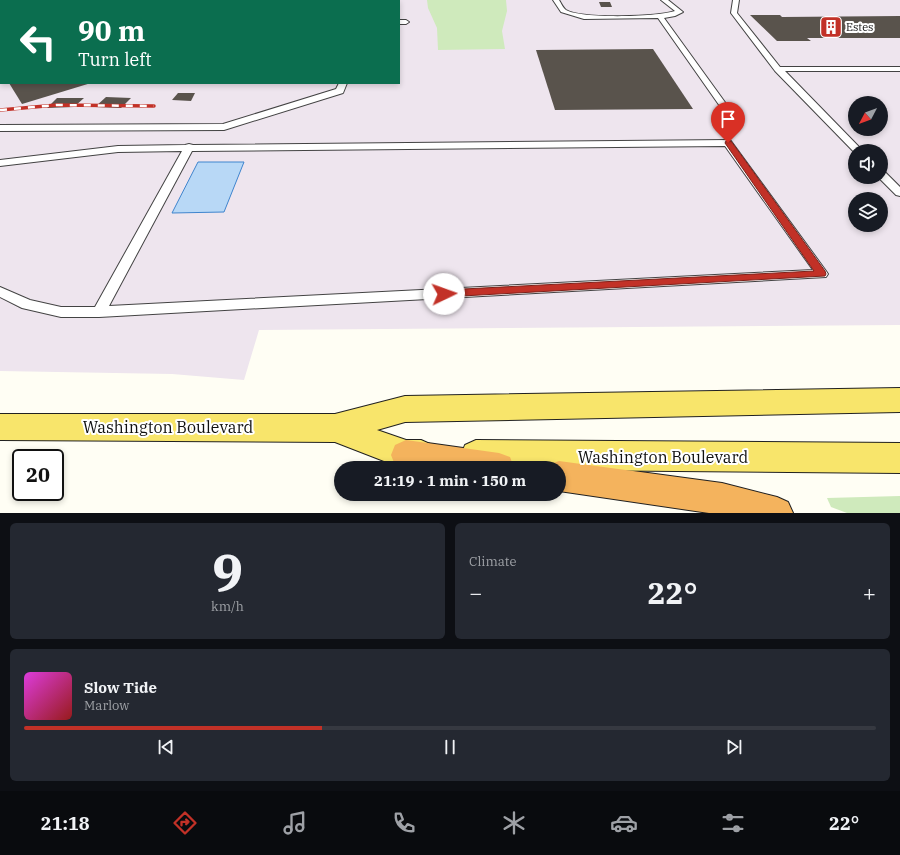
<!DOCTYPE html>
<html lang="en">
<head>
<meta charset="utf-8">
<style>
	:root { --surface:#171b24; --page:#242831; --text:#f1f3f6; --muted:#9ea1a6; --line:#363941; --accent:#c23127 }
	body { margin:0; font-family:"IBM Plex Serif",serif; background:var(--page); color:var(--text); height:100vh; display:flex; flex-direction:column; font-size:15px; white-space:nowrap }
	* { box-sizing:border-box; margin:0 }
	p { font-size:13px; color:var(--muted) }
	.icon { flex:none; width:22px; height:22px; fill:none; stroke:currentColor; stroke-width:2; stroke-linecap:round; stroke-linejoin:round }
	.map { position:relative; height:513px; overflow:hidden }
	.side { display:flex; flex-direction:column; gap:10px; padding:10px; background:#0d0f14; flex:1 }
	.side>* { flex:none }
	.banner { position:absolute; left:0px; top:0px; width:400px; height:84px; box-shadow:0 2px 6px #0003; background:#0b6e4f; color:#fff; overflow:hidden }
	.needle { width:26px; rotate:229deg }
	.fabs { position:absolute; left:848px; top:96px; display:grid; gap:8px }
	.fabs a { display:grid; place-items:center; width:40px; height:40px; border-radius:50%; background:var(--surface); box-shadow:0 2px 6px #0003; font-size:20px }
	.speed { position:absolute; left:12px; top:449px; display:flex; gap:8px; font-size:20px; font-weight:700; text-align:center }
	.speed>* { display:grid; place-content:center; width:52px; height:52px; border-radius:50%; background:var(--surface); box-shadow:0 2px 6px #0003; line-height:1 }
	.speed .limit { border:2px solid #111; border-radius:6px; background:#fff; color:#111 }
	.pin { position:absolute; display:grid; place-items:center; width:34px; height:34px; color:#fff; margin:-41px -17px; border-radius:50% 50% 50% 0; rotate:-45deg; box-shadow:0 0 4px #0007 }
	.pin .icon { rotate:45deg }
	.me { position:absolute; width:44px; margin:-22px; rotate:87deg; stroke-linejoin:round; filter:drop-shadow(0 0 3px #0008) }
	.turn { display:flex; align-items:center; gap:14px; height:84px; padding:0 12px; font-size:18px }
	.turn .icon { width:52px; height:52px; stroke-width:2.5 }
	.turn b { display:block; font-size:28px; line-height:34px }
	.big { font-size:30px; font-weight:700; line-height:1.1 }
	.side .card { flex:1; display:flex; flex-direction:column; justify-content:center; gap:6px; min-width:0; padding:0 14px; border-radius:6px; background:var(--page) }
	.side .dial { align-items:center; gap:0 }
	.dial b { font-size:52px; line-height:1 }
	.song { display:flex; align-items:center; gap:12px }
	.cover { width:48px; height:48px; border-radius:6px; background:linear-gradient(135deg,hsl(300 70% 55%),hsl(0 70% 35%)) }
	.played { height:4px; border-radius:2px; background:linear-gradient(90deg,var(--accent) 35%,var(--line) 35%) }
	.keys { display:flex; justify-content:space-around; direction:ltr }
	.heat { display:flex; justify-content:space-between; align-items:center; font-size:22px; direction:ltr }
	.side .tiles { flex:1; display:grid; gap:10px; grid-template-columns:1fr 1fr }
	.card:last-child { grid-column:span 2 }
	.trip { position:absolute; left:334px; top:461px; width:232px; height:40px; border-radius:20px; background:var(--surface); box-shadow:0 2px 6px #0003; font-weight:700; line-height:40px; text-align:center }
	.dock { display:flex; height:64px; justify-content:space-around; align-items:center; background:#090b0e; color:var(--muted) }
	.dock .icon { width:28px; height:28px }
	.dock .on { color:var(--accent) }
	.dock b { font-size:18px; color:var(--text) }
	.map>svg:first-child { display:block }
	.industrial { fill:#eee5ee; fill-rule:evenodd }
	.green { fill:#cfeabc }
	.water { fill:#b8d8f6; stroke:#3f85ce }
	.building { fill:#59534c }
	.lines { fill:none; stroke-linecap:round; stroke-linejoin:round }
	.lane-casing { stroke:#434343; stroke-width:2 }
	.primary-casing { stroke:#212121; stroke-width:2 }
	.highway-casing { stroke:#212121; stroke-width:2 }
	.lane { fill:#fff; fill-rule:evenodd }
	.primary { fill:#f8e56b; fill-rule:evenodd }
	.highway { fill:#f4b35d; fill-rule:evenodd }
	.rail-casing { stroke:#c23127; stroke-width:3.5 }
	.rail { stroke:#fff; stroke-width:2.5; stroke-dasharray:7; stroke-linecap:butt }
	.route { fill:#c23127; stroke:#7e2019 }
	.labels { text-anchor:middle; stroke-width:4; stroke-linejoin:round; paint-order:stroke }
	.far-poi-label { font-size:11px; fill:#101010; stroke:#fff; text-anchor:start }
	.near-street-label { font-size:16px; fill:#101010; stroke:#fff }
</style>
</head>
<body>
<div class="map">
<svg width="900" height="513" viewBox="0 0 900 513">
	<rect width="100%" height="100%" fill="#fffef4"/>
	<path class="industrial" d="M0,0H900V325L259,330L244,380L172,374L0,371ZM1,1H399V83H1ZM855,103H881V129H855ZM855,151H881V177H855ZM855,199H881V225H855Z"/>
	<g class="green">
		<path d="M427,0H506L507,11L502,31L505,49L438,50L437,28L428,8Z"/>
		<path d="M900,496V513H847L831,507L827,498Z"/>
	</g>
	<path class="water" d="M198,162H244L224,212L172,213Z"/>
	<g class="building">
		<path d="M599,2H610L612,7H601Z"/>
		<path d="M750,15H780L782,17L900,16V38H807L811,41H777Z"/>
		<path d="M653,49L693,109L555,110L536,50Z"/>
		<path d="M9,83H91L22,104Z"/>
		<path d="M178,93H195L191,101L172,100Z"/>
		<path d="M106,97L131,98L121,108L95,107Z"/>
		<path d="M57,98H84L74,107L47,108Z"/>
	</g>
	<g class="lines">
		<g class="lane-casing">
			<g id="lane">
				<path d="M553,0H559C561,3 563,8 566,10C582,19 657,17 675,11L661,0H668L683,12L675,16L664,18L732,112L725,126H719L717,124L724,112L658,18L584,19L561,12Z"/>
				<path d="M733,0H739L737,13L780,67H900V71H785L863,151H855V153L775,71L731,13Z"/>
				<rect x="0" y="20" width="1" height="4"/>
				<path d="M399,20H406L409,22L406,24H399Z"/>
				<path d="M339,83H347L343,93L224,130L0,131V125L223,124L336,89Z"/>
				<path d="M728,140L731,141L826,271L828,274L826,277L99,317H61L22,308L0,297V287L30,300L61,307H95L182,151L118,152L0,166V160L118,146L185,145L189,144L193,145ZM725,146L813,270L109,306L192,151Z"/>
				<path d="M881,171L885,172L900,187V196L896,195L878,177H881Z"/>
			</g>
		</g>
		<g class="primary-casing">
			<g id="primary">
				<path d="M900,388V412L405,422L377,430L406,440H421L432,445L436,455L432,465L425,468H402L335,442L0,440V414H335L405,396Z"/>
				<path d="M476,440L900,443V473L559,470V468H472L465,465L461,455L465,445Z"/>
			</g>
		</g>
		<g class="highway-casing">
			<g id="highway">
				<path d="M406,440L499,453L510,457L514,468H402L395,465L391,455L395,445Z"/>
				<path d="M559,461L722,483L777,497L788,502L793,513H709L559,491V468H547L548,465Z"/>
			</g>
		</g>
		<use href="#lane" class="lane"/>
		<use href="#primary" class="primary"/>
		<use href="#highway" class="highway"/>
		<g class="rail-casing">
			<path id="rail" d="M0,110L57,105L154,106"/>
		</g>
		<use href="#rail" class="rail"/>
	</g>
	<path class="route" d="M726,141H731L825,271L826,274L825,276L444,297L440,296L439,294L440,291L444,290L814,271L725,143Z"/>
	<defs>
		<g id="building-square" transform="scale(1.15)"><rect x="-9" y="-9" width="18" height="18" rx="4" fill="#c23127" stroke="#fff"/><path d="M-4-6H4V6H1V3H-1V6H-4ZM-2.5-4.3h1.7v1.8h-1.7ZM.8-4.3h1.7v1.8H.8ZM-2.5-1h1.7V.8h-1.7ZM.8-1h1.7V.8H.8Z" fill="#fff"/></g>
	</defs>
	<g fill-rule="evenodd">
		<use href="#building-square" x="831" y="27"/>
	</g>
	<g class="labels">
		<g class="far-poi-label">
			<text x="846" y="31">Estes</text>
		</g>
		<g class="near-street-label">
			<text x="168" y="433">Washington Boulevard</text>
			<text x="663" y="463">Washington Boulevard</text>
		</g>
	</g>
</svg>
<div class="fabs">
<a><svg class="needle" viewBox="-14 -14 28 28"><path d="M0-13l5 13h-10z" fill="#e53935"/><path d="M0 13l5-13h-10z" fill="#9ea1a6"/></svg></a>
<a><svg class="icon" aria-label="sound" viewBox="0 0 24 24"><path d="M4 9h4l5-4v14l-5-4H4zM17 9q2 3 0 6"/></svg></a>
<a><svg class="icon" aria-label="layers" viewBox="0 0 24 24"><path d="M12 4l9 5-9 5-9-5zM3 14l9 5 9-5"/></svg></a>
</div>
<div class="speed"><div class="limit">20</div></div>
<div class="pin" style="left:728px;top:143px;background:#d93025"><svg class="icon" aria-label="arrive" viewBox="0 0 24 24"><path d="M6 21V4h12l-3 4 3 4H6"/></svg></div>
<svg class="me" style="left:444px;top:294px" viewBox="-20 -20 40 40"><circle r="19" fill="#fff"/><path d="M0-13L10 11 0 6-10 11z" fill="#c23127"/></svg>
<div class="trip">21:19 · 1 min · 150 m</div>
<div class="banner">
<div class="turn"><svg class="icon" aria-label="left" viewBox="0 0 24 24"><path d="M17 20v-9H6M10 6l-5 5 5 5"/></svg><div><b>90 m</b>Turn left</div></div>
</div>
</div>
<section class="side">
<div class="tiles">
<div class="card dial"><b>9</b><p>km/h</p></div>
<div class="card"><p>Climate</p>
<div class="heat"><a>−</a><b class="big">22°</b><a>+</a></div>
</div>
<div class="card">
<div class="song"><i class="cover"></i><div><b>Slow Tide</b><p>Marlow</p></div></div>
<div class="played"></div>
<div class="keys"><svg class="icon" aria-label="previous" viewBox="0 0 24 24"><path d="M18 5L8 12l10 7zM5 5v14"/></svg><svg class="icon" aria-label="pause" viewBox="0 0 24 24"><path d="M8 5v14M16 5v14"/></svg><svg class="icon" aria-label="next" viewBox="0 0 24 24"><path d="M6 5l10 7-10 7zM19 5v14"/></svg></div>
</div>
</div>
</section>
<nav class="dock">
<b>21:18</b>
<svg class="icon on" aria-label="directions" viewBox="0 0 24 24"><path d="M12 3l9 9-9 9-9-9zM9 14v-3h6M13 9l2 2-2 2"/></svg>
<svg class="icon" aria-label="music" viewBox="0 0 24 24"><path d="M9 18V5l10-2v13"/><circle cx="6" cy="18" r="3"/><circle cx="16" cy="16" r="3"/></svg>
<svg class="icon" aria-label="phone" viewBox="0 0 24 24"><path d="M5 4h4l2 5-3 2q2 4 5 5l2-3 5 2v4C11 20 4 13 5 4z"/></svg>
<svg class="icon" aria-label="climate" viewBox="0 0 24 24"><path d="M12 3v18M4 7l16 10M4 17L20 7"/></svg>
<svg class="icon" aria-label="car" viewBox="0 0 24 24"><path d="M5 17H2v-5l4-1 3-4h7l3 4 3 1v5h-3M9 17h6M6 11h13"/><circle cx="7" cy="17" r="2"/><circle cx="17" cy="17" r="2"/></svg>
<svg class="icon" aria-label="filters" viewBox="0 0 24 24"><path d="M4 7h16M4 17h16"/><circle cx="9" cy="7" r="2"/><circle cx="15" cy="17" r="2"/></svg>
<b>22°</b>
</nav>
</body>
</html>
